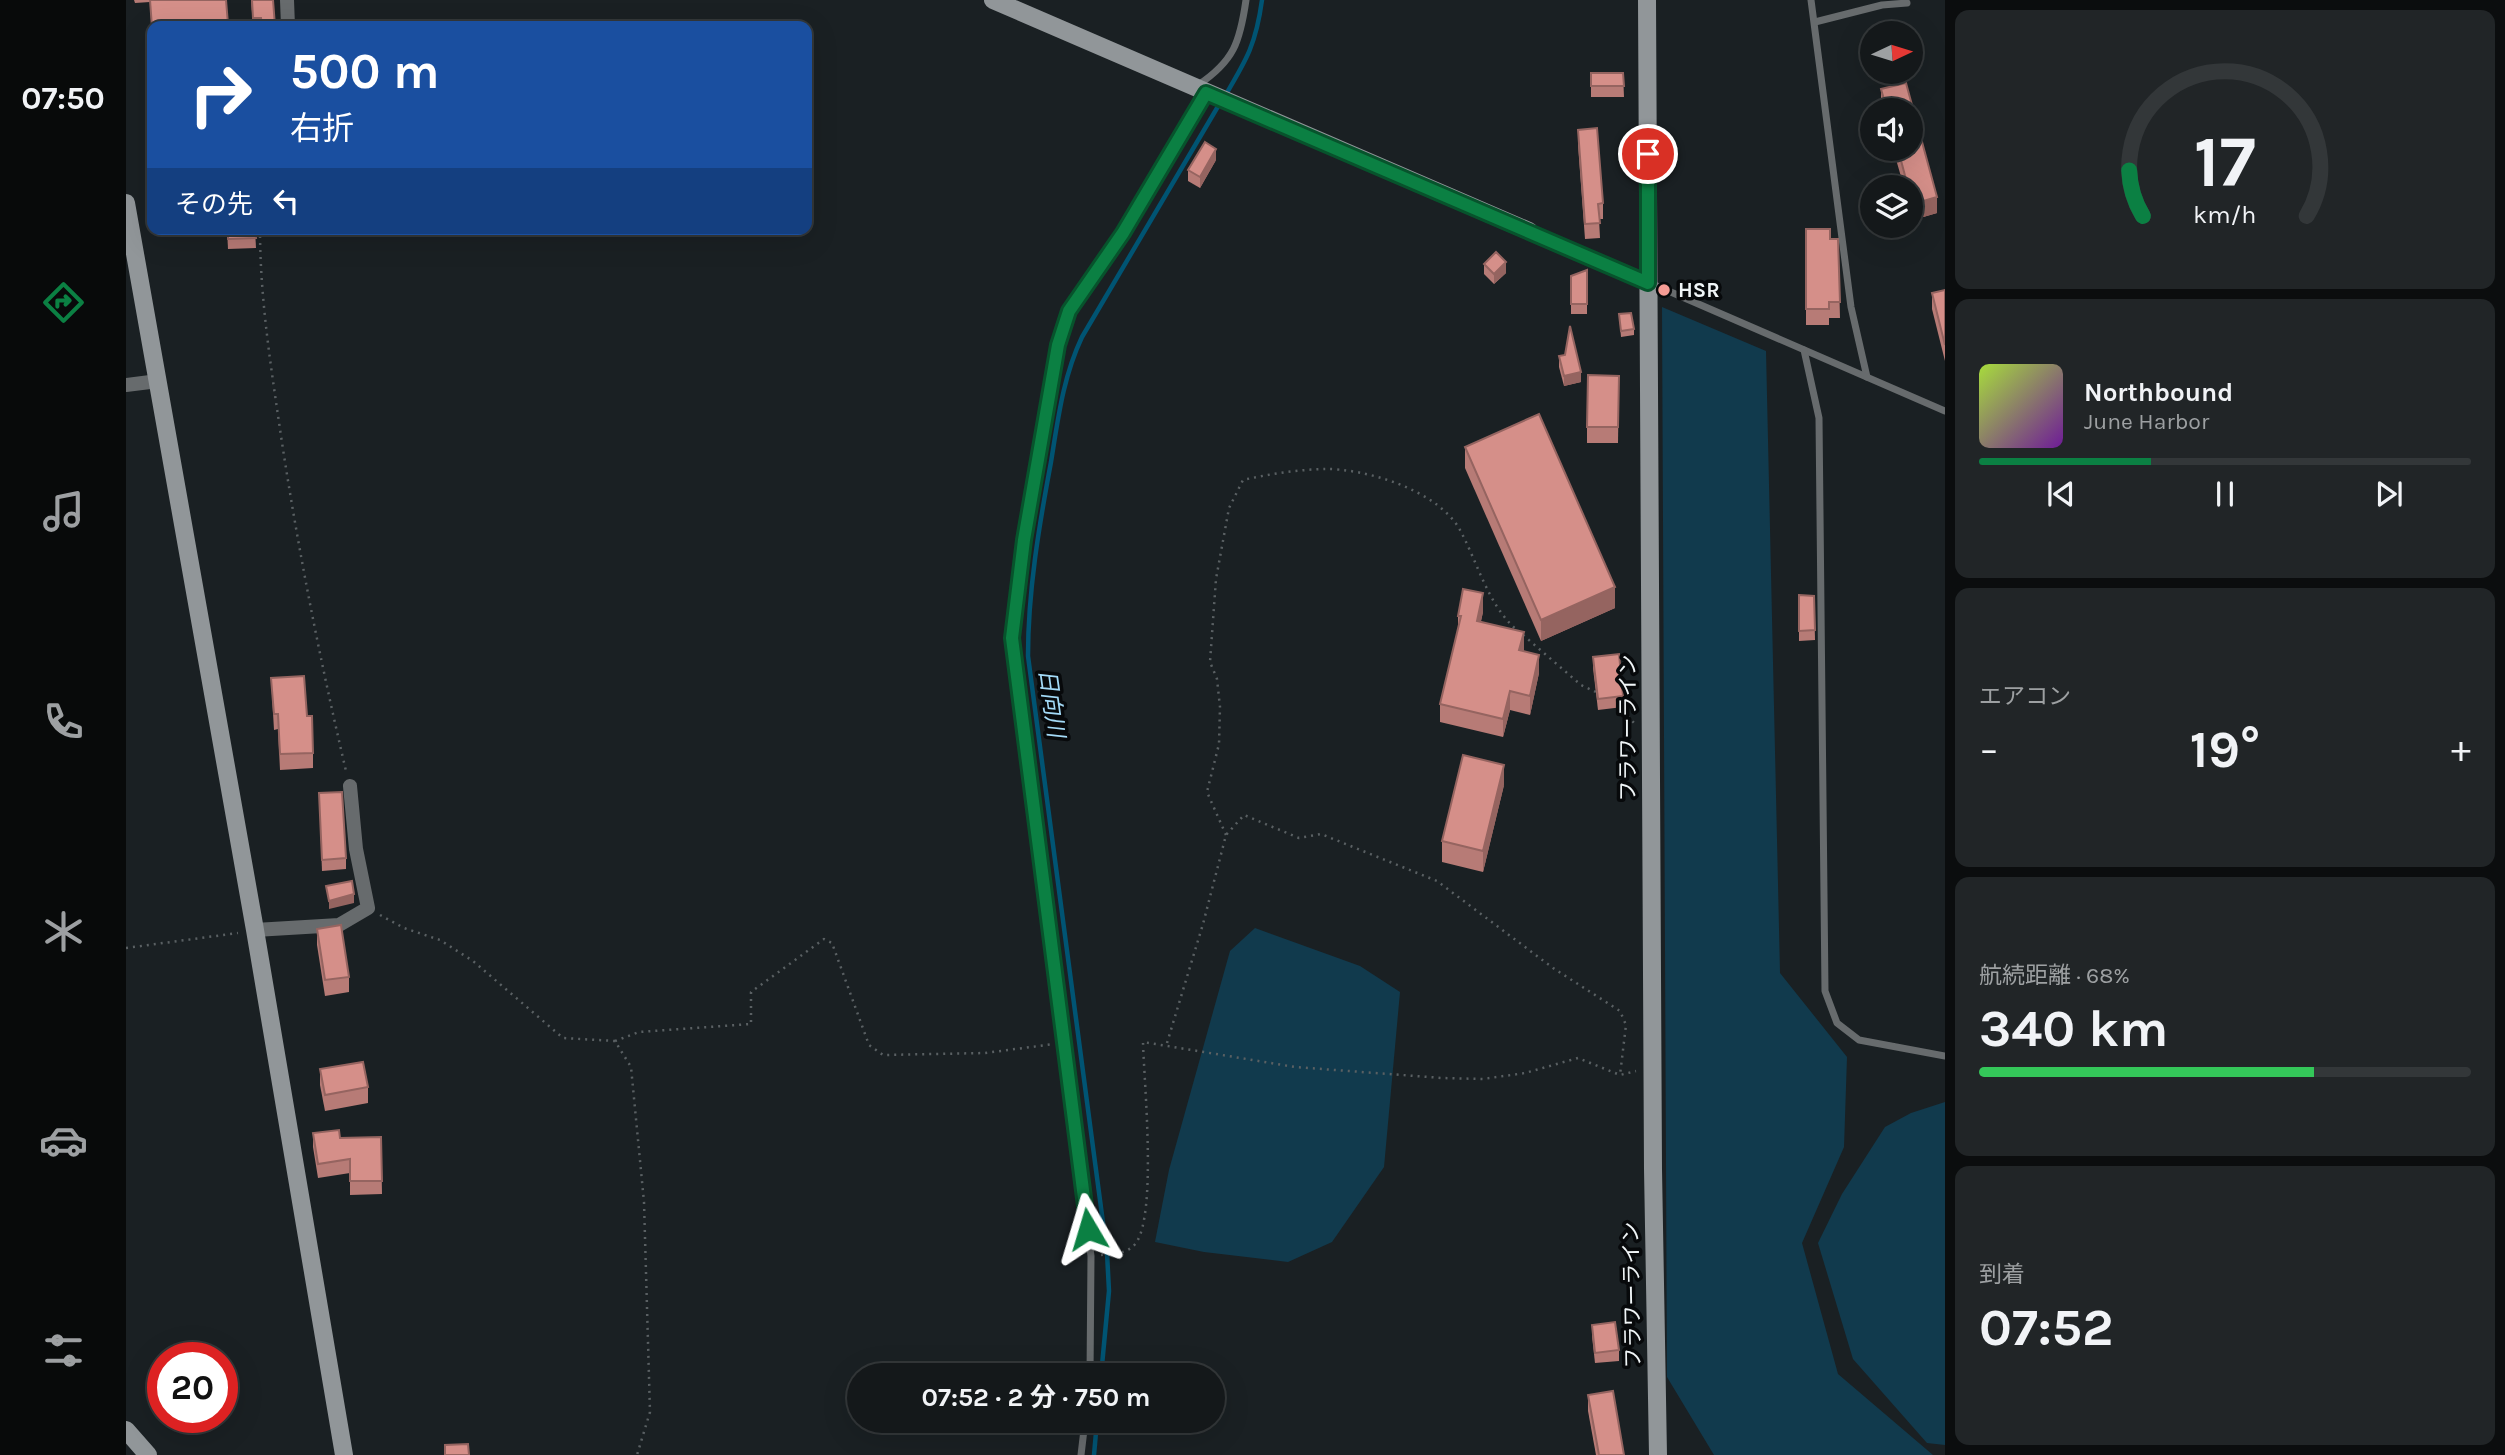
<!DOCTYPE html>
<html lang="ja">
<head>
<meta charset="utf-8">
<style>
	:root { --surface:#14181a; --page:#212527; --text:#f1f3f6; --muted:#9da0a2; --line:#333739; --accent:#0b8043 }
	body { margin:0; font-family:Karla,"Noto Sans JP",sans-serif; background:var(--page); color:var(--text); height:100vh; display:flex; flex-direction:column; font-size:26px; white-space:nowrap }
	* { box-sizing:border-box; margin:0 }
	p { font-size:23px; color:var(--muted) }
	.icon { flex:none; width:38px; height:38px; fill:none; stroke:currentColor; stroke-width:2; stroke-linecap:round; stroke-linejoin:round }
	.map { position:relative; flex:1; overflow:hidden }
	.drawer { display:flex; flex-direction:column; gap:10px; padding:10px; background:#0b0d0e; width:560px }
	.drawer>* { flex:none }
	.top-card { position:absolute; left:21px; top:21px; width:665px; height:214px; border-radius:14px; box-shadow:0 7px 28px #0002,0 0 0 2px var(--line); background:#1a4fa0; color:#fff; overflow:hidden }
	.needle { width:46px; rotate:86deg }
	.controls { position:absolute; left:1734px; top:21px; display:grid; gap:14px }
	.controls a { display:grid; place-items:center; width:63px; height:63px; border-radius:50%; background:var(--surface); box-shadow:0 7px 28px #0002,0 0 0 2px var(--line); font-size:35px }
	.speed { position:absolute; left:21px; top:1342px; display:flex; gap:14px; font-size:35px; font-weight:700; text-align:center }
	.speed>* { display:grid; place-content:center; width:91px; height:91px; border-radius:50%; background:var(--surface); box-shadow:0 7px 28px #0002,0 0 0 2px var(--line); line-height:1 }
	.speed .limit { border:10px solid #d22; background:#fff; color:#111 }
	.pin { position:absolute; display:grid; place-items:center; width:60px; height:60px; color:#fff; margin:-30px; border:4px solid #fff; border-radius:50%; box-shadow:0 2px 7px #0007 }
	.me { position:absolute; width:77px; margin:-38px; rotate:353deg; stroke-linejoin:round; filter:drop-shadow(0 0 5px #0008) }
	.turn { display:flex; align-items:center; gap:24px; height:147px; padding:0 28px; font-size:32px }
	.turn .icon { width:91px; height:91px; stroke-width:2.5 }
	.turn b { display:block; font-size:49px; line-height:60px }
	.then { display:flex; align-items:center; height:66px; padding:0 28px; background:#0003; gap:14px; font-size:26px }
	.big { font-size:52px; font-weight:700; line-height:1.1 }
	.drawer .widget { flex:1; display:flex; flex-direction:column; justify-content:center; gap:10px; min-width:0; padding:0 24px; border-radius:14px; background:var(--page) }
	.drawer .dial { align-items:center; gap:0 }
	.dial svg { height:182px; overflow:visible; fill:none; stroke:var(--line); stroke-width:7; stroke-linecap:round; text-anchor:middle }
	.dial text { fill:var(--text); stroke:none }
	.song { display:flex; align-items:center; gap:21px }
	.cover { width:84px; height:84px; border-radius:10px; background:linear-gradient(135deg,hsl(80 70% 55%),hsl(280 70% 35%)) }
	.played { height:7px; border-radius:4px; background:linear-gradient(90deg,var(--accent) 35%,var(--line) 35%) }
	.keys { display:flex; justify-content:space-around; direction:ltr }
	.heat { display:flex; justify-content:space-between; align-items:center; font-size:38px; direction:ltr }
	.charge { height:10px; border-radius:5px; background:linear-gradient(90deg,#34c759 68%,var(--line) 0) }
	.trip { position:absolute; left:721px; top:1363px; width:378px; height:70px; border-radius:35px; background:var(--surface); box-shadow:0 7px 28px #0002,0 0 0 2px var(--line); font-weight:700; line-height:70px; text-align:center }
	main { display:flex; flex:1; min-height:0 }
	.dock { display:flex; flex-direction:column; width:126px; justify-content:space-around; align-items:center; background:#080a0a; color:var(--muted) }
	.dock .icon { width:49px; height:49px }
	.dock .current { color:var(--accent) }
	.dock b { font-size:32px; color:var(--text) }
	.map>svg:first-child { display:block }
	.green { fill:#113a4d }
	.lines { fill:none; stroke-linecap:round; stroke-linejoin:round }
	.stream { stroke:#005473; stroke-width:4.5 }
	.path { stroke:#5a6063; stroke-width:2.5; stroke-dasharray:2 5; stroke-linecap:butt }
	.lane { stroke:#676b6d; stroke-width:7 }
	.street { stroke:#676b6d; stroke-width:14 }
	.secondary { stroke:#919699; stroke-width:18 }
	.wall { fill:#b77b76 }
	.shaded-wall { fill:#956460 }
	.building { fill:#d58f89; stroke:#956460; stroke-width:2 }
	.route-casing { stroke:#07532c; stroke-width:18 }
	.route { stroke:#0b8043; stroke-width:12 }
	.poi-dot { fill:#f59c95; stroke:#07090b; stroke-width:2.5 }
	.labels { text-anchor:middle; stroke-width:7; stroke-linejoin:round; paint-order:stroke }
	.poi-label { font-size:21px; font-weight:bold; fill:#f0f5f7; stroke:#07090b; text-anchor:start }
	.street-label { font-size:21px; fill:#f0f5f7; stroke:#07090b }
	.water-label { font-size:23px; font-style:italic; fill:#a3daf7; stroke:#07090b }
</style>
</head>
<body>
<main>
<nav class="dock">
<b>07:50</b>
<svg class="icon current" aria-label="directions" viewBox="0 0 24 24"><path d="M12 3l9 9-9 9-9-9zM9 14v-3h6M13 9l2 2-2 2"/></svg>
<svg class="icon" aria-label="music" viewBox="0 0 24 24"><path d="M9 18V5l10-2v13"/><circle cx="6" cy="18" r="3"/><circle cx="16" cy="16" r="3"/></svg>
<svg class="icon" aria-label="phone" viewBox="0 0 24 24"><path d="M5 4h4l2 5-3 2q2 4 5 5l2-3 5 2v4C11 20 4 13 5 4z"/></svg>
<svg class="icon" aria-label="climate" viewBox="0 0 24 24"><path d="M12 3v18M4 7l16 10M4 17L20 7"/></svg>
<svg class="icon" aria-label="car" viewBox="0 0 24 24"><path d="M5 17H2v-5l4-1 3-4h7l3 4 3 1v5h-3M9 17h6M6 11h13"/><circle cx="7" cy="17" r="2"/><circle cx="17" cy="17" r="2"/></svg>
<svg class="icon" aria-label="filters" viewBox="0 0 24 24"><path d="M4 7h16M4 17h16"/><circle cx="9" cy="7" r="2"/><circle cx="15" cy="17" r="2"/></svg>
</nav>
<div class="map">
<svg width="1819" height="1455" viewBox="0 0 1819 1455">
	<rect width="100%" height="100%" fill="#1a2023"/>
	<g class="green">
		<path d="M1536,307L1640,351L1654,973L1721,1057L1718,1147L1676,1243L1712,1374L1807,1455H1588L1541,1377Z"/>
		<path d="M1129,928L1234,966L1274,992L1258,1167L1206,1242L1162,1262L1078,1252L1029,1242L1043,1170L1104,951Z"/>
		<path d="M1819,1102V1445L1801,1443L1727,1359L1692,1243L1716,1194L1759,1127L1785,1113Z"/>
	</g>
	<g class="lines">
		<g class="stream">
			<path d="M1099,96C1121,59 1130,44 1136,0"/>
			<path d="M975,1376L983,1291L981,1253L902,656C902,591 913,526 925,462C932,419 937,377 956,337L1094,103"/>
			<path d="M968,1455L971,1421"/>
		</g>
		<g class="path">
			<path d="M134,229C134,299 145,367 155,436C172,549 194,660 220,771"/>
			<path d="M1397,635L1455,685L1472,693"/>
			<path d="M1492,706L1509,724"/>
			<path d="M1100,835L1081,792L1093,744L1094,707L1091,679L1084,662L1090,579L1103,508L1117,480C1143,474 1170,470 1197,469C1239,468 1312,490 1334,530C1352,563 1362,606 1392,631"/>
			<path d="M254,915L278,928L314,940L347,961L437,1038L489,1041L505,1067L518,1202L524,1412L511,1455"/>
			<path d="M0,948L112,933"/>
			<path d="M489,1041L513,1032L625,1024V992L698,939L706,943L743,1045L757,1055L859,1053L928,1044"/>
			<path d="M1041,1043L1077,924L1100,835L1118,815L1173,838L1195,834L1311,881L1427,968L1494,1011L1500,1025L1494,1075"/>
			<path d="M975,1255C987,1254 1002,1254 1010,1243C1031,1213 1018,1083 1017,1042L1169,1067L1316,1078L1357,1079L1399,1073L1452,1058L1494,1075L1510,1071"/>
		</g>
		<g class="lane">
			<path d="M1685,0L1725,307L1741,377"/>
			<path d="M1689,22L1756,5L1781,3"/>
			<path d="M1072,85C1108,61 1114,42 1120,0"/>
			<path d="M1524,283L1819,411"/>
			<path d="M1678,350L1693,418L1699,991L1711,1023L1733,1040L1819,1056"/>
			<path d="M964,1376L965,1256L886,638L898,540L931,345L943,311L997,233L1079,93"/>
			<path d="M955,1455L959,1421"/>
		</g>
		<g class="street">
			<path d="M161,0L162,26"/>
			<path d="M1403,231L1522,283"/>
			<path d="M0,385L32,381"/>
			<path d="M129,930L213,925L242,908L230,849L224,786"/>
		</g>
		<g class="secondary">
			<path d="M867,0L1403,231"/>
			<path d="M1521,0L1527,1169L1532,1455"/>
			<path d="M0,203L129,930L218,1455"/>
			<path d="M0,1430L22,1455"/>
		</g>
	</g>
	<g class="wall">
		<path d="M8,0H100L102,26H26V39L24,2L9,3Z"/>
		<path d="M125,0H147L149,26H127Z"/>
		<path d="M1465,73H1497L1498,97H1465Z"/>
		<path d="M1780,83L1811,197V213L1787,220L1785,214V187H1778L1767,149H1785V110H1757L1755,105V89Z"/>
		<path d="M1452,130L1477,203V219H1473L1474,238L1459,239L1452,145Z"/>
		<path d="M1090,160L1074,188L1062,181V170Z"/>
		<path d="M101,229H129L130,248L102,249Z"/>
		<path d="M1680,229L1704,239H1712L1714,318H1703V325H1680Z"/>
		<path d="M1358,264L1380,273L1368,284L1358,274Z"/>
		<path d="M1445,276L1461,280V314H1445Z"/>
		<path d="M1819,290V361L1806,309V293Z"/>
		<path d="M1493,314L1508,329V335L1495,337Z"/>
		<path d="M1439,355L1455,382L1438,386L1433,367V356Z"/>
		<path d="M1493,376L1492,443H1461V427Z"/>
		<path d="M1339,447L1489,608L1415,641L1339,468Z"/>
		<path d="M1673,595L1688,596L1689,640L1673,641Z"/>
		<path d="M1357,612L1355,621L1398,651L1413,673L1404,715L1384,710L1377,737L1314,722V704L1332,630V616Z"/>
		<path d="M1467,657L1497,696V707L1472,710L1467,668Z"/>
		<path d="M145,678L181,716L187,753V768L154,770L152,729L148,730Z"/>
		<path d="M1378,785L1357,872L1316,862V841Z"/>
		<path d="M193,793L220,858V869L196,871Z"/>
		<path d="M191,929L223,977V992L199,996L191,945Z"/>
		<path d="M194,1069L242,1087V1103L199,1111L194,1085Z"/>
		<path d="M187,1133L214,1138L255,1137L256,1194L224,1195V1173L192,1178L187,1147Z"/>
		<path d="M1466,1325L1493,1350V1361L1469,1363L1466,1336Z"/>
		<path d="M1462,1395L1498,1455H1470L1462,1411Z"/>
	</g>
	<g class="shaded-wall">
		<path d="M1090,149V160L1074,188V177Z"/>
		<path d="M1811,197V213L1787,220V204Z"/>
		<path d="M1380,262V273L1368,284V274Z"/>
		<path d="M1455,372V382L1438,386V376Z"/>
		<path d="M1489,587V608L1415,641V620Z"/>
		<path d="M1357,593V612L1351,639V621Z"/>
		<path d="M1398,632V651L1393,650Z"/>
		<path d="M1413,655V673L1404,715V696Z"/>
		<path d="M1384,691V710L1377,737V719Z"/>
		<path d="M1378,765V785L1357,872V851Z"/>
		<path d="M228,894V903L203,909V901Z"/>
	</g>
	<g class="building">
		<path d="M24,0H100L102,24L26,27Z"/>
		<path d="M126,0H147L149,26H136L135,18H127Z"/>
		<path d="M1465,73H1497L1498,86H1465Z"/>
		<path d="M1780,83L1811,197L1787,204L1785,198V187H1782L1772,149H1785V110H1761L1755,89Z"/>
		<path d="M1471,128L1477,203L1472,204L1474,223L1459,224L1452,130Z"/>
		<path d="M1079,142L1090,149L1074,177L1062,170Z"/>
		<path d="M102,229H129L130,238L102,239Z"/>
		<path d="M1680,229H1704V239H1712L1714,302H1703V309H1680Z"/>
		<path d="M1370,252L1380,262L1368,274L1358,264Z"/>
		<path d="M1461,270V304H1445V276Z"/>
		<path d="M1819,290V345L1806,293Z"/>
		<path d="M1505,313L1508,329L1495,331L1493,314Z"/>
		<path d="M1444,326L1455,372L1438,376L1433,356L1439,355Z"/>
		<path d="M1462,375L1493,376L1492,427H1461Z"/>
		<path d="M1413,414L1489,587L1415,620L1339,447Z"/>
		<path d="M1337,589L1357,593L1351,621L1398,632L1393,650L1413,655L1404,696L1384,691L1377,719L1314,704L1335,616H1332Z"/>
		<path d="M1673,595L1688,596L1689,630L1673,631Z"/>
		<path d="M1493,654L1497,696L1472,699L1467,657Z"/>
		<path d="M178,676L181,716H186L187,753L154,754L152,714H148L145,678Z"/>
		<path d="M1337,755L1378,765L1357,851L1316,841Z"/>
		<path d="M216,792L220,858L196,860L193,793Z"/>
		<path d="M226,881L228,894L203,901L200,886Z"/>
		<path d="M215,925L223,977L199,980L191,929Z"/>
		<path d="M237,1062L242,1087L199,1095L194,1069Z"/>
		<path d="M213,1130L214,1138L255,1137L256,1181H224V1159L192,1164L187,1133Z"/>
		<path d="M1489,1322L1493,1350L1469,1353L1466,1325Z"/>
		<path d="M1487,1391L1498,1455H1473L1462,1395Z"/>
		<path d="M342,1444L343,1455H319V1445Z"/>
	</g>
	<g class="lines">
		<g class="route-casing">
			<path id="route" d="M962,1229L886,638L898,540L932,345L943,311L997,233L1080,93L1522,283V154"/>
		</g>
		<use href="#route" class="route"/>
	</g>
	<circle class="poi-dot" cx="1538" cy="290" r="7"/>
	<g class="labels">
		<g class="poi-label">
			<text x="1552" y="297">HSR</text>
		</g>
		<g class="street-label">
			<text transform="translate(1502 728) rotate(-90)" y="7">フラワーライン</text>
			<text transform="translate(1506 1295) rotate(-91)" y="7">フラワーライン</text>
		</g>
		<g class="water-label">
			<text transform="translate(926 703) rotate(82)" y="8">日向川</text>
		</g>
	</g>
</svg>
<div class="controls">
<a><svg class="needle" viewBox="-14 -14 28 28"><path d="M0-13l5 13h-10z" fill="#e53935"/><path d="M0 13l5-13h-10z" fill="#9da0a2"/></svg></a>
<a><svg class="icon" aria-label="sound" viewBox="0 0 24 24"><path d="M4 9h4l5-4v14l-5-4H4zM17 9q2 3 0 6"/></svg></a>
<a><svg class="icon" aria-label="layers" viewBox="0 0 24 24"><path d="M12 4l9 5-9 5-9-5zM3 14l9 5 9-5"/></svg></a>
</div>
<div class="speed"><div class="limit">20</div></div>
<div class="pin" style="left:1522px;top:154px;background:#d93025"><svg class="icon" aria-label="arrive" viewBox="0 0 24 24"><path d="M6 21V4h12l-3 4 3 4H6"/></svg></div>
<svg class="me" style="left:962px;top:1229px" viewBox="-20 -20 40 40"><path d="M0-17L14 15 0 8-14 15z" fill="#0b8043" stroke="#fff" stroke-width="4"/></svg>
<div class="trip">07:52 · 2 分 · 750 m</div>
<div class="top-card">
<div class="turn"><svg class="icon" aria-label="right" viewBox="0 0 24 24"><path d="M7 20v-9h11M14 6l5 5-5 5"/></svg><div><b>500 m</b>右折</div></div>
<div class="then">その先<svg class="icon" aria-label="left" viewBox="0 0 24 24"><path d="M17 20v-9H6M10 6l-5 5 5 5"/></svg></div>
</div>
</div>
<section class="drawer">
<div class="widget dial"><svg viewBox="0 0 100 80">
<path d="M14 69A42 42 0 1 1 86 69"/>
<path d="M14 69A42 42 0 0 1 8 49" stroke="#0b8043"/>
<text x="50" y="56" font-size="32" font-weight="700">17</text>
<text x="50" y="72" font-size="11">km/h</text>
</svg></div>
<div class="widget">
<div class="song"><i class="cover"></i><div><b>Northbound</b><p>June Harbor</p></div></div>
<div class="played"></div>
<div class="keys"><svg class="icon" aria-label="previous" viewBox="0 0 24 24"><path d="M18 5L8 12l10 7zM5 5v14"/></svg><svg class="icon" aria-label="pause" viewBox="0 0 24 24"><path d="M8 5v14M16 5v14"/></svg><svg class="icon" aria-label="next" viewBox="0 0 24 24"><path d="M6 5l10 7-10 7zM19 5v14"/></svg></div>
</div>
<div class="widget"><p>エアコン</p>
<div class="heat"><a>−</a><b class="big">19°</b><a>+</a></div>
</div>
<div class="widget"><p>航続距離 · 68%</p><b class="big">340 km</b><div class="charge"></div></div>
<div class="widget"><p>到着</p><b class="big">07:52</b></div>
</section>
</main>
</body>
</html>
